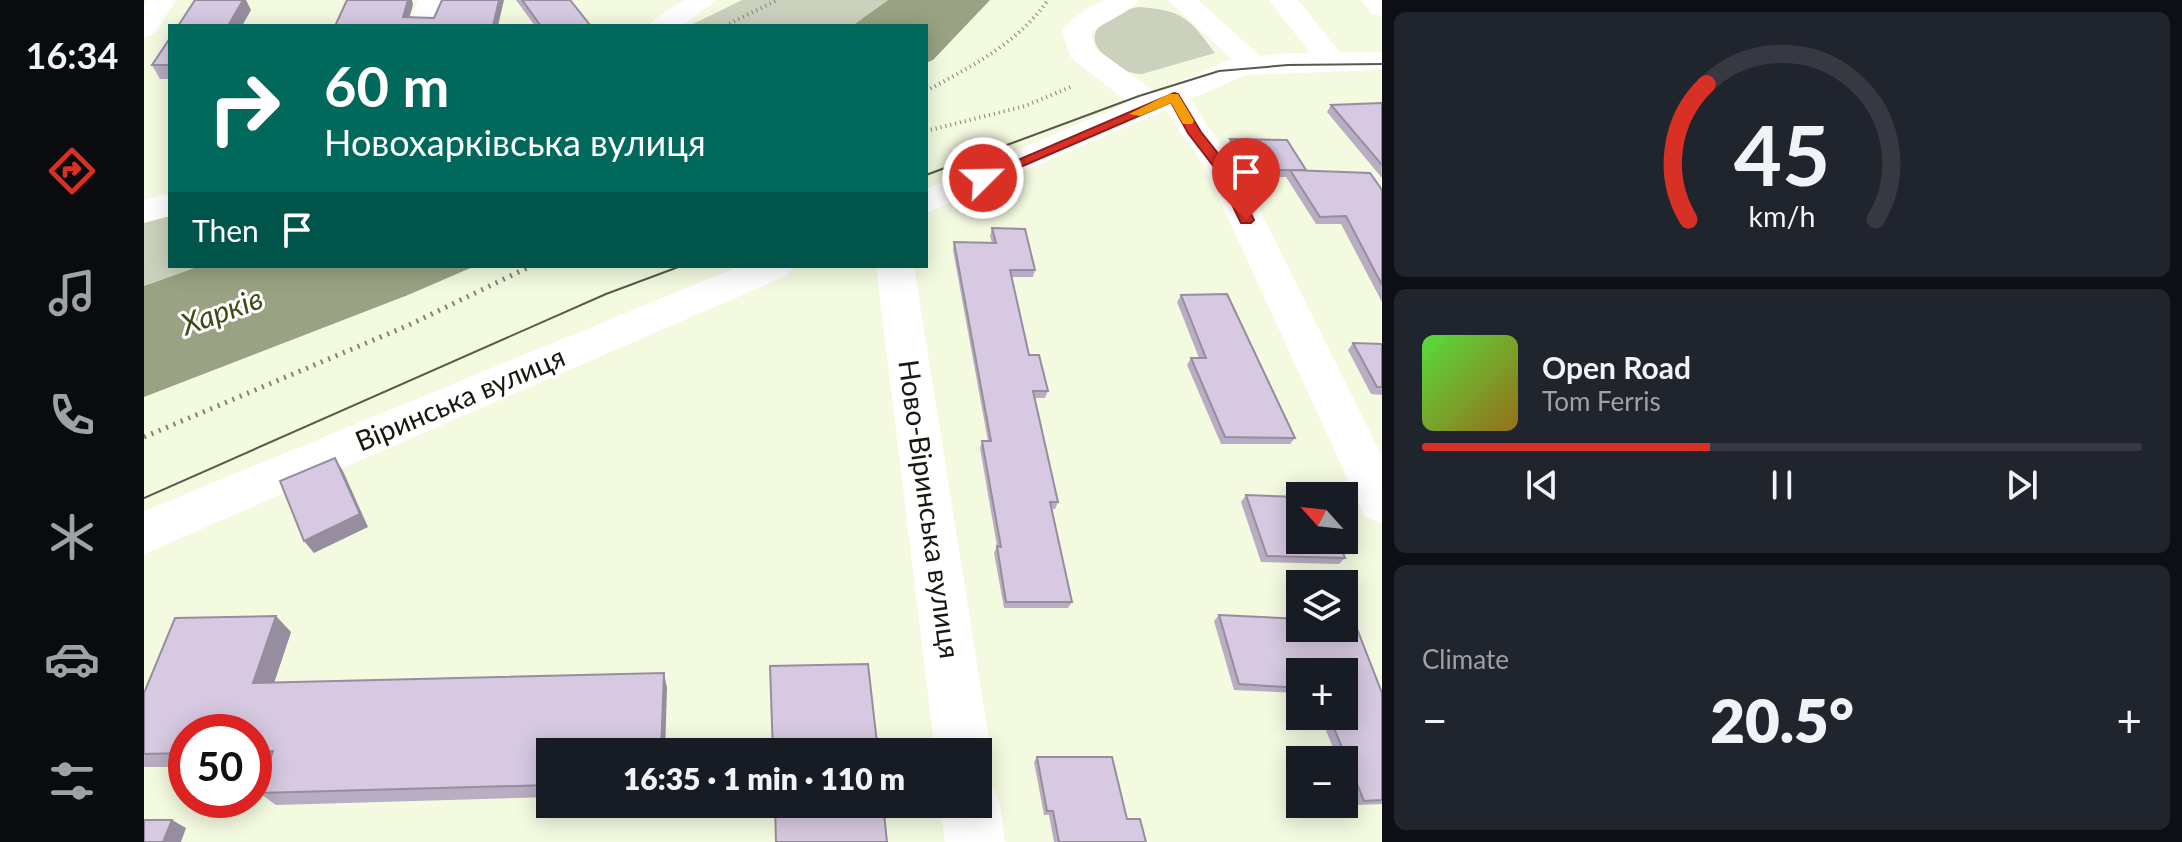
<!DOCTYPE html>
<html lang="en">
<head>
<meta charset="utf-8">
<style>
	:root { --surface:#171b24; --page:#20242c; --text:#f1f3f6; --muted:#9ea1a6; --line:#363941; --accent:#d93025 }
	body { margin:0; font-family:Lato,sans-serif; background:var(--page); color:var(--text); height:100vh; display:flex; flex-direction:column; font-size:30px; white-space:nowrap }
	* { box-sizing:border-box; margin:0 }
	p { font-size:26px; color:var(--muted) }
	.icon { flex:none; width:44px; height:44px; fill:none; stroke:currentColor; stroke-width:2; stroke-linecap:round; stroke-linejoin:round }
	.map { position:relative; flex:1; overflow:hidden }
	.details { display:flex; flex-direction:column; gap:12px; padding:12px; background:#0d0f14; width:800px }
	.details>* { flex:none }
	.guide { position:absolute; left:24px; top:24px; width:760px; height:244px; border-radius:0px; box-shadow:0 4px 20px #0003; background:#00695c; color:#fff; overflow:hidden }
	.needle { width:52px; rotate:297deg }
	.tools { position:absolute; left:1142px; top:482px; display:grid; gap:16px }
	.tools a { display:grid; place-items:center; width:72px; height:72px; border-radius:0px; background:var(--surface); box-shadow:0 4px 20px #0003; font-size:40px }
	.speed { position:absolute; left:24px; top:714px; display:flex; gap:16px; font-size:40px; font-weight:700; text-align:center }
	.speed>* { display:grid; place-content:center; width:104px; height:104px; border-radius:50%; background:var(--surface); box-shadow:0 4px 20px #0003; line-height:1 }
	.speed .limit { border:12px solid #d22; background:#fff; color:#111 }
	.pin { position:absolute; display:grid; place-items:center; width:68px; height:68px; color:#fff; margin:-82px -34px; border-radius:50% 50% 50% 0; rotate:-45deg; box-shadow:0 0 8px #0007 }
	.pin .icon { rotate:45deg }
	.me { position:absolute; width:88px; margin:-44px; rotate:67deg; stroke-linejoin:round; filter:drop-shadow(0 0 6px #0008) }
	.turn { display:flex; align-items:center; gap:28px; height:168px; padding:0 24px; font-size:36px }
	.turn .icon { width:104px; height:104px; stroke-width:2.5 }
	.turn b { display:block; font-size:56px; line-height:68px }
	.then { display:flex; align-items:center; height:76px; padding:0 24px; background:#0003; gap:16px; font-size:30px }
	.big { font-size:60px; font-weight:800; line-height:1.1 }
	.details .tile { flex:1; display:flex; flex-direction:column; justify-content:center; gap:12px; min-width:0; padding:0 28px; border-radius:12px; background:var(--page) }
	.details .dial { align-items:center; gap:0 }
	.dial svg { height:208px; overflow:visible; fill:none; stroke:var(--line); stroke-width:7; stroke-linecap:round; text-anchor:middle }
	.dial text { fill:var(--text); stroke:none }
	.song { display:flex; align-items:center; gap:24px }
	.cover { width:96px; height:96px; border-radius:12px; background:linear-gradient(135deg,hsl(110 70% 55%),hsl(40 70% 35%)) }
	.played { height:8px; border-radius:4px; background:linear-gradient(90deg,var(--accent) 40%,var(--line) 40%) }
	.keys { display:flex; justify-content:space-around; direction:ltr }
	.heat { display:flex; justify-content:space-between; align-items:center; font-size:44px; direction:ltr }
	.trip { position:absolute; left:392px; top:738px; width:456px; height:80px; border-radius:0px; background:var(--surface); box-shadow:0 4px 20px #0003; font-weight:800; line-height:80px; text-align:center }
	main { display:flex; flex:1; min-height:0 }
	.tab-bar { display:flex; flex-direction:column; width:144px; justify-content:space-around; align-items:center; background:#090b0e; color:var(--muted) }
	.tab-bar .icon { width:56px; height:56px }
	.tab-bar .current { color:var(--accent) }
	.tab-bar b { font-size:36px; color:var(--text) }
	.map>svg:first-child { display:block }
	.green { fill:#cbd1bc }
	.water { fill:#99a283 }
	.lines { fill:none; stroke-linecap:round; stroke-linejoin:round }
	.path-far1 { stroke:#7f8472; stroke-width:4; stroke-dasharray:1 4; stroke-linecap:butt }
	.path { stroke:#7f8472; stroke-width:5; stroke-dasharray:2 6; stroke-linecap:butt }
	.minor { fill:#fff; fill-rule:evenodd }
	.major { fill:#fff; fill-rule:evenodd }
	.tram { stroke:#575b4d; stroke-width:2 }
	.wall { fill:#b8adc2 }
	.shaded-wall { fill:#968d9e }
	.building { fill:#d6c9e1; stroke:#968d9e; stroke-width:2 }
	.route { fill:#d93025; stroke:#8d1f18; stroke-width:2 }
	.slow { fill:#f59e0b }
	.labels { text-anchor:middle; stroke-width:6; stroke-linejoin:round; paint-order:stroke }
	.street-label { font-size:28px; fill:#16190f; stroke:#fff }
	.water-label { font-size:30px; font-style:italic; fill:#404b18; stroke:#fff }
</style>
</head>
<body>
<main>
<nav class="tab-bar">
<b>16:34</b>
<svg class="icon current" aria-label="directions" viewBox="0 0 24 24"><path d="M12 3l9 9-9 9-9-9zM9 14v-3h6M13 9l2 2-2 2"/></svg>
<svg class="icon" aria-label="music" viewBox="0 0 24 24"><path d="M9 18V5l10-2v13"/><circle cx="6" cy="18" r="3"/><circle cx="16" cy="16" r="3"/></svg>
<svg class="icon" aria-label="phone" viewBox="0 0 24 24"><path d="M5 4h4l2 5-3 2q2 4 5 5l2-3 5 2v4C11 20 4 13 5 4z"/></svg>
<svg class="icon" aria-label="climate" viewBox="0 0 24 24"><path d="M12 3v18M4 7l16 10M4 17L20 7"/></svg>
<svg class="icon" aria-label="car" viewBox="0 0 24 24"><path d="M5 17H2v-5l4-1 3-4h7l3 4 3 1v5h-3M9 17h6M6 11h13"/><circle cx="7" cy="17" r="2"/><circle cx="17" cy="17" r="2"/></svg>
<svg class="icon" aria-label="filters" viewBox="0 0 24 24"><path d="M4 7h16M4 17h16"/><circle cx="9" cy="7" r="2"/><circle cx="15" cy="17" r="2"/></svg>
</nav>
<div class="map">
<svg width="1238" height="842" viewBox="0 0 1238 842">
	<rect width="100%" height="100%" fill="#f3fae0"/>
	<g class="green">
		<path d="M598,0H744L708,26H545Z"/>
		<path d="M995,7C1039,10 1046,19 1071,53L998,74C985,74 979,69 969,62C929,35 963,13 995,7Z"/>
		<path d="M26,209V266H56L0,286V217Z"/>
	</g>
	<g class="water">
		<path d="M744,0H846L789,60L782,63V26H708Z"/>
		<path d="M56,266H331L264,295L0,397V286Z"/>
	</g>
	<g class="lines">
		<g class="path-far1">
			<path d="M581,26L633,0"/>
			<path d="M782,91C828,66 873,44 904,0"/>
			<path d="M782,131L881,106L929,86"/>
		</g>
		<path class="path" d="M0,437L265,325L387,266"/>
		<g class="minor">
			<path d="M4,0H32L10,34L0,37V6Z"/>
			<path d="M274,0H302L293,26H265Z"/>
			<path d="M540,0H573L538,26H505L509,20Z"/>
			<path d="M960,0H995C984,14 961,21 947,33L951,48L1015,95L1019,89L1030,87L1041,89L1065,129L1094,166L1238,456V523L1221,517L1061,168L1022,110L1009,115L998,113L927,58L918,31C928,16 944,8 960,0Z"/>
			<path d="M1024,0H1054L1124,63L1120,69L1109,72L1098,69Z"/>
			<path d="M1125,0H1154L1203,61L1199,67L1188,70L1177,67Z"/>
			<path d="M1217,0H1238V16L1228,14Z"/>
			<path d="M26,193V216L0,223V200Z"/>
			<path d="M732,266H770L847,752L839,772L834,774V752H791Z"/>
			<path d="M834,778L847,783L856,804L861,842H801L796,804H834Z"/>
		</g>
		<g class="major">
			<path d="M1238,52V70L1102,75L782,213V189L1085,60L1143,53Z"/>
			<path d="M596,266H650L644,275L0,554V511Z"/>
		</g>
		<g class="tram">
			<path d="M782,175L995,96L1075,71L1144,65L1238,64"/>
			<path d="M0,498L462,294L537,266"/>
		</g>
	</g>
	<g class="wall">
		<path d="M372,0H426L446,26H391Z"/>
		<path d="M26,38V79H16L8,65Z"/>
		<path d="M1238,103V178L1183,112L1187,105Z"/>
		<path d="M1086,139L1162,170L1238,190V302L1197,224H1172L1142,177H1103L1083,147Z"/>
		<path d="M848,228L891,270L889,277H867L885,355L904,391L901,398H890L914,502L911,509H908L928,602L924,608H860L850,553L853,546L836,448L838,441H844L809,250L810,242L848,243L846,236Z"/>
		<path d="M1037,295L1151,438L1146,444H1077L1043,365L1047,358H1055L1033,302Z"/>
		<path d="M1209,343L1238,344V395L1227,394L1204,350Z"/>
		<path d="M1102,495L1201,558L1195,564L1117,562L1097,502Z"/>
		<path d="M1075,615L1238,693V804L1213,805L1200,774V760H1194L1176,716H1200L1156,672V693L1090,690L1070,621Z"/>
		<path d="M147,632L130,683L523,688L406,752V797L132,805L115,793L124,765H110V732H42V767H0V693Z"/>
		<path d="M893,757L983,819L1002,842H910L905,815H900L890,762Z"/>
	</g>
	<g class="shaded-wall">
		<path d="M99,0H102L107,10L98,26H84Z"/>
		<path d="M264,0H268L269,5L263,26L259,17Z"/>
		<path d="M355,0H360L354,26H349Z"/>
		<path d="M191,458L199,471L224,527L170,553L160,541Z"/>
		<path d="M132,616L147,632L125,698L109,683Z"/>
		<path d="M520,673L523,688L521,752H517Z"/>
		<path d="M28,820L42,828L37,842H19Z"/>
	</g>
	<g class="building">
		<path d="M51,0H99L84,26H34Z"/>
		<path d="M203,0H264L259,17L290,18L298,0H355L349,26H191Z"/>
		<path d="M378,0H426L446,25L440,26H397Z"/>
		<path d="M26,38V65H8Z"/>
		<path d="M1238,103V165L1187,105Z"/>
		<path d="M1086,139L1143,140L1162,170H1107Z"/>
		<path d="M1146,170L1226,173L1238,190V285L1202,216L1176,217Z"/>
		<path d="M848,228L881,229L891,270H866L885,355H895L904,391H889L914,502H906L928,602H862L853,546L857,547L838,441H847L810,242L852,243Z"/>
		<path d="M1083,294L1151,438L1081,437L1047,358H1062L1037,295Z"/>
		<path d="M1209,343L1238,344V387H1233Z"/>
		<path d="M191,458L216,514L160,541L136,481Z"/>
		<path d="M1102,495L1156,497V540H1194L1201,558L1123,556Z"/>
		<path d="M1075,615L1156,619V628H1200V621H1210L1238,693V800L1220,801L1185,716H1200V672H1156V688L1095,684Z"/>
		<path d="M132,616L109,683L520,673L517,752H406V785L115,793L129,751L110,752V732H42V753L0,754V693L31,618Z"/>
		<path d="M724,664L734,752H629L626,666Z"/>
		<path d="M893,757H968L983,819H996L1002,842H915L909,811H903Z"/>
		<path d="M631,804H739L743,842H632Z"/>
		<path d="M0,820H28L19,842H0Z"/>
	</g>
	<path class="route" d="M1030,93L1034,94L1057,132L1084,166L1110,220L1107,223H1097L1070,167L1044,133L1027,102L844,181H834L832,178Z"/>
	<path class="slow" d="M1025,94H1034L1050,121L1048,124H1039L1027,103L996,116L985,114Z"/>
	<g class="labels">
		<g class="street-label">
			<text transform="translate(316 399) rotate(-23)" y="10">Віринська вулиця</text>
			<text transform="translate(785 509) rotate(82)" y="10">Ново-Віринська вулиця</text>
		</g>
		<g class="water-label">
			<text transform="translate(78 312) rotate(-20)" y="10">Харків</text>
		</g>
	</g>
</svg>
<div class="tools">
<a><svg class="needle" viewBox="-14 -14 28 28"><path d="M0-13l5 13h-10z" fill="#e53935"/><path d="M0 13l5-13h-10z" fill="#9ea1a6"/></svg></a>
<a><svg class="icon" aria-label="layers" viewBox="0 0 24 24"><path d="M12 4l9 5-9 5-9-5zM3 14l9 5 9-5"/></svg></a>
<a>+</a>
<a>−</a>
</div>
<div class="speed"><div class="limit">50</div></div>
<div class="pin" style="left:1102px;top:220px;background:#d93025"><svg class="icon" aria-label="arrive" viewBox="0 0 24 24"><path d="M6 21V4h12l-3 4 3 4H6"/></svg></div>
<svg class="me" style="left:839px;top:178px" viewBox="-20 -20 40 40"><circle r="17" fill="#d93025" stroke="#fff" stroke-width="3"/><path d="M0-11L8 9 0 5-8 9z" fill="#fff"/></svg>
<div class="trip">16:35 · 1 min · 110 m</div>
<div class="guide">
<div class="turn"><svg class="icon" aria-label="right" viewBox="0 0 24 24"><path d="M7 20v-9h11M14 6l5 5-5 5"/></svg><div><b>60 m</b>Новохарківська вулиця</div></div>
<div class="then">Then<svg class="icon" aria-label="arrive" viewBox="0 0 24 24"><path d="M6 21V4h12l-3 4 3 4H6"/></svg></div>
</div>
</div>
<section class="details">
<div class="tile dial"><svg viewBox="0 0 100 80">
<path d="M14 69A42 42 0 1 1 86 69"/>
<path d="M14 69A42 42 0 0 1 21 17" stroke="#d93025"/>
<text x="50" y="56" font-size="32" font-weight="700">45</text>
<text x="50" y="72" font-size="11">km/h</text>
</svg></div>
<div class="tile">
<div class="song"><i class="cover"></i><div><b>Open Road</b><p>Tom Ferris</p></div></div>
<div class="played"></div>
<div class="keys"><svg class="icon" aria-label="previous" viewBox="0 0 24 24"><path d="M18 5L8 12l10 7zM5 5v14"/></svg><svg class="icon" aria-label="pause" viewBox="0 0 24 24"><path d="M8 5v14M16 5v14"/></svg><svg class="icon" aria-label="next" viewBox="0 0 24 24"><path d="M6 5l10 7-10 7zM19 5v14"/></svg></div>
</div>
<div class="tile"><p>Climate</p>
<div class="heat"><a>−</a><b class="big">20.5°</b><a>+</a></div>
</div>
</section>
</main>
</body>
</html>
